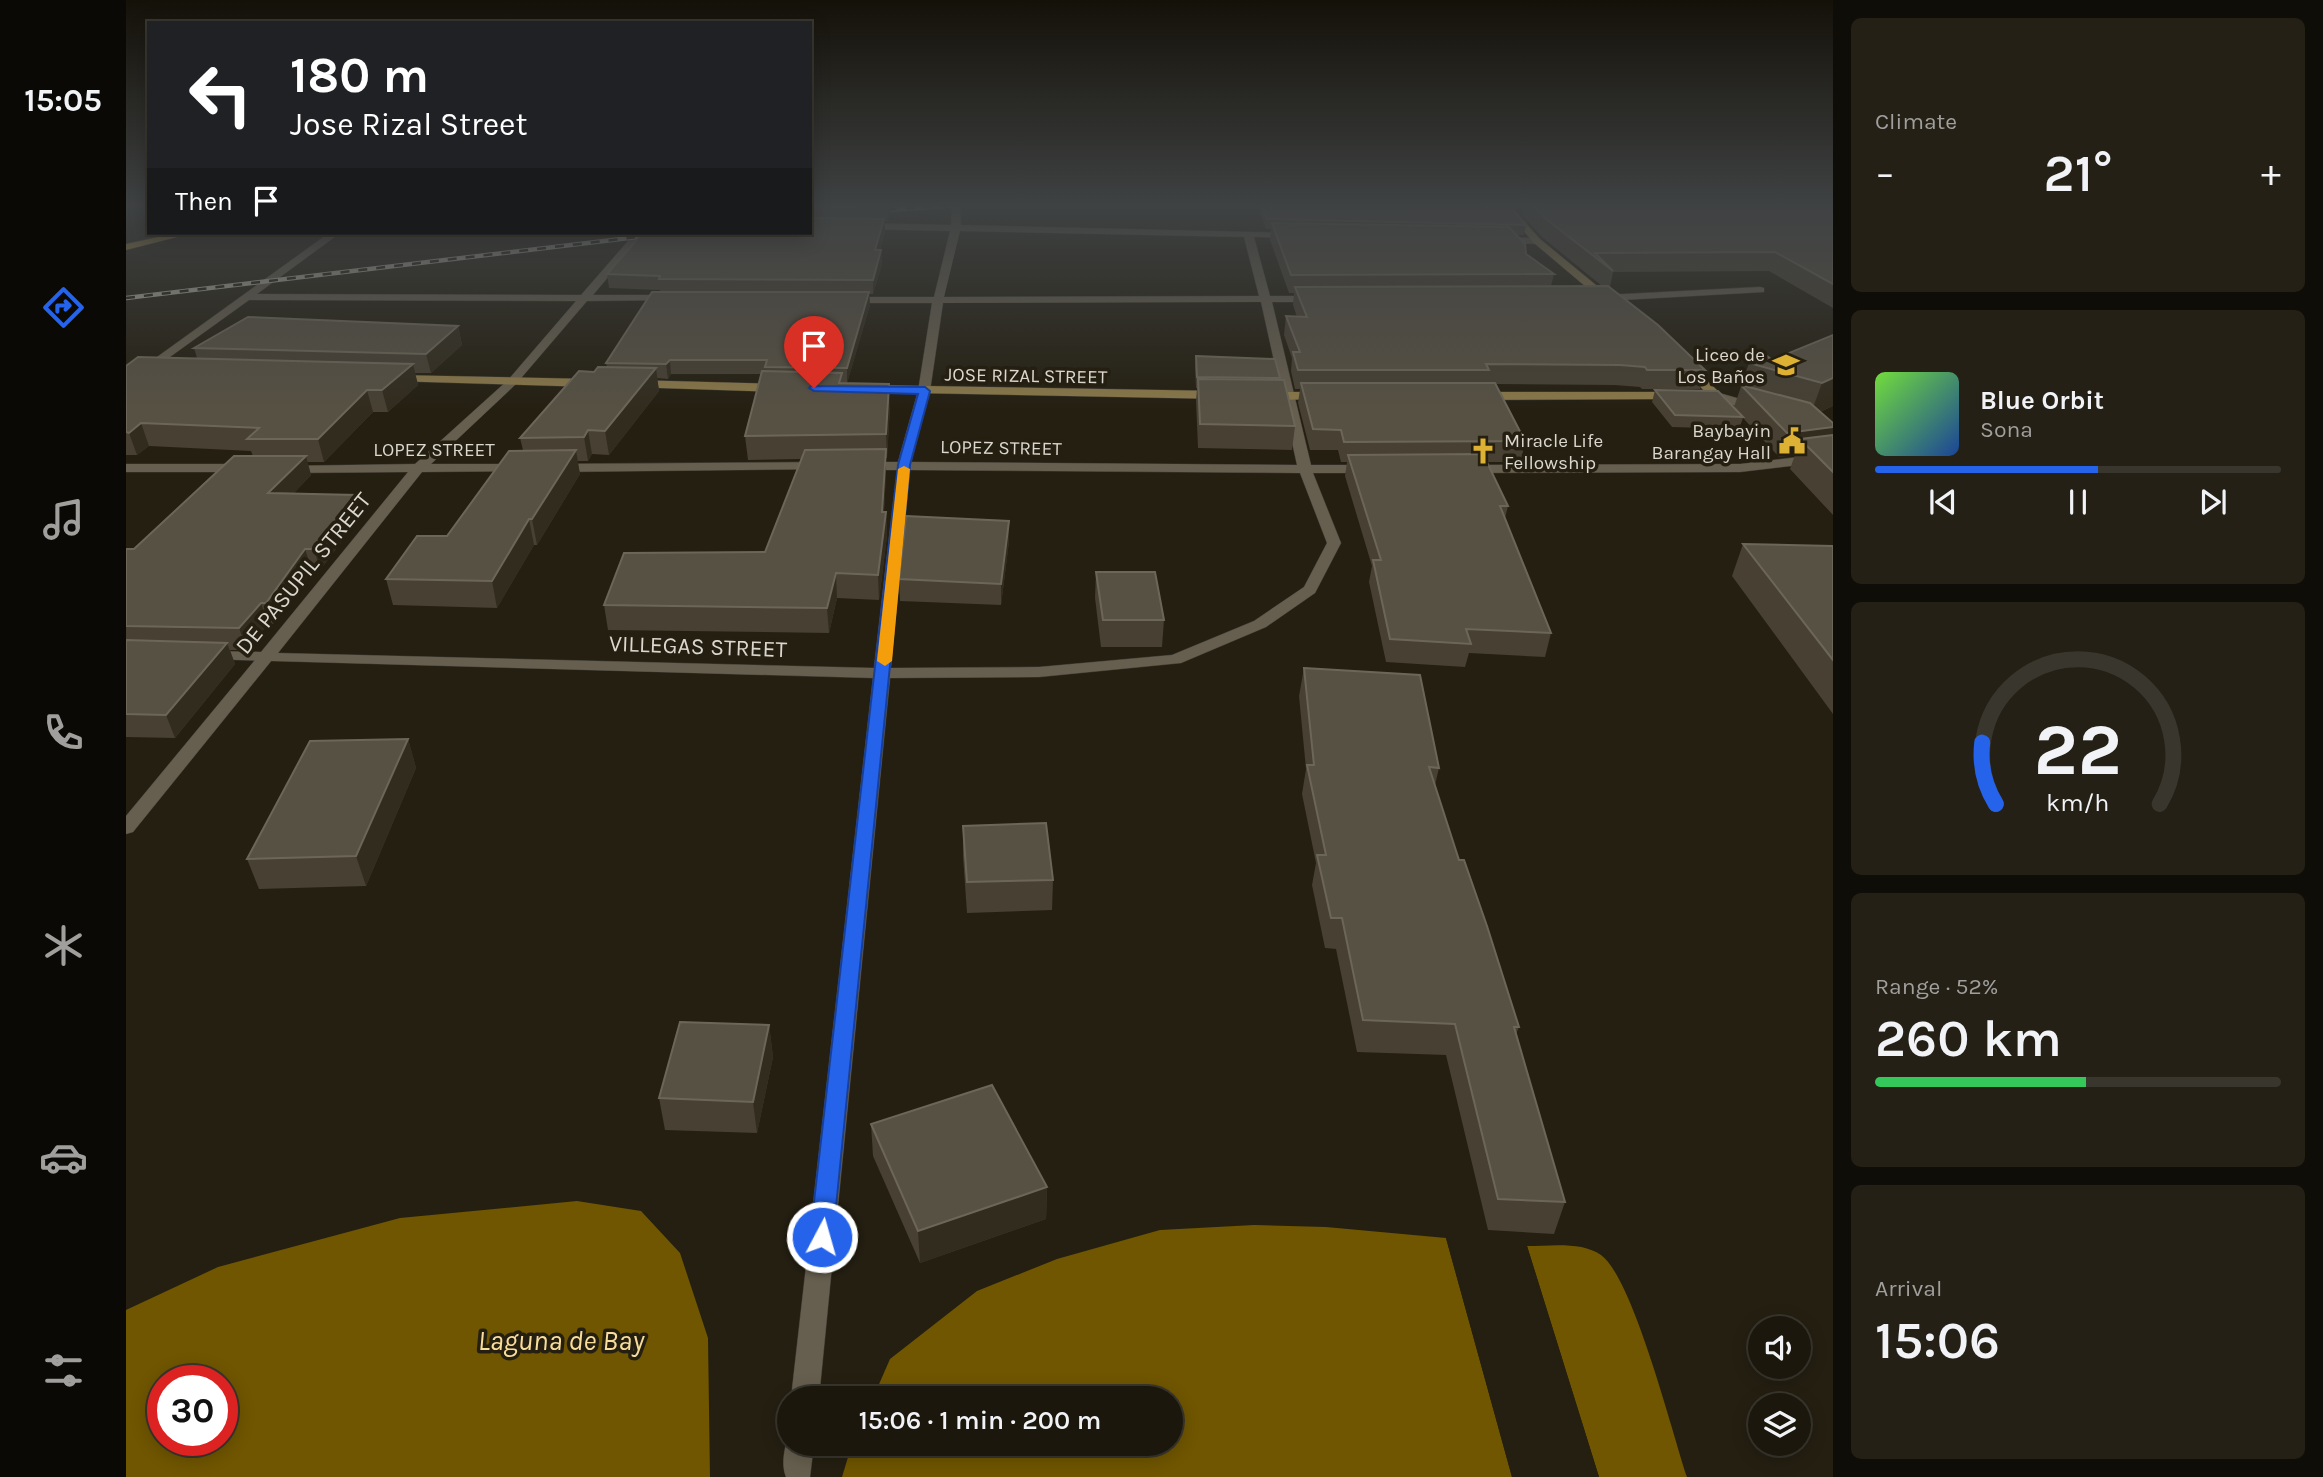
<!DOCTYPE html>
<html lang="en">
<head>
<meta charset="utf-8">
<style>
	:root { --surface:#1b170d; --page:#242016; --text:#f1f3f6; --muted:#a09f9d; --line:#39362e; --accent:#2563eb }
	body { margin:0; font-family:Karla,sans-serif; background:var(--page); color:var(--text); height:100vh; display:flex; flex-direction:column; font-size:26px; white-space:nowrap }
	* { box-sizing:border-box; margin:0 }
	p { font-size:23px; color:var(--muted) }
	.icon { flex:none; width:38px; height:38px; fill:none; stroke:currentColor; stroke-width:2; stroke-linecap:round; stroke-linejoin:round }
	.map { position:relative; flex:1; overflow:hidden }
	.panel { display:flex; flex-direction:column; gap:18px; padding:18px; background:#0f0d07; width:490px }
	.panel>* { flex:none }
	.hud { position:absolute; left:21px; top:21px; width:665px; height:214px; border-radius:0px; box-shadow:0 4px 18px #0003,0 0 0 2px var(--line); background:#202124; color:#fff; overflow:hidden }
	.buttons { position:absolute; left:1622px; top:1316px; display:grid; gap:14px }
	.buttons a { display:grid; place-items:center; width:63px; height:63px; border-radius:50%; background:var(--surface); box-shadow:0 4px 18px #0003,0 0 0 2px var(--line); font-size:35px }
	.speed { position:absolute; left:21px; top:1365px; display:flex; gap:14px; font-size:35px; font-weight:700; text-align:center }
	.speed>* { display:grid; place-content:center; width:91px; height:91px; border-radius:50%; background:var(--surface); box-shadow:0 4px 18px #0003,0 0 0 2px var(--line); line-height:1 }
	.speed .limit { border:10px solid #d22; background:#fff; color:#111 }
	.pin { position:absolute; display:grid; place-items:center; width:60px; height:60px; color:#fff; margin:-72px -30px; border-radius:50% 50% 50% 0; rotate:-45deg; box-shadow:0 0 7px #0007 }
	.pin .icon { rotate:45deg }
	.me { position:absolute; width:77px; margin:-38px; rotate:6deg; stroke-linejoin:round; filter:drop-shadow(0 0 5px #0008) }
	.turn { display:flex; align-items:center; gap:24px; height:147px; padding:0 28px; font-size:32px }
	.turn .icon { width:91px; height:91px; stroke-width:2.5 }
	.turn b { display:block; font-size:49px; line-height:60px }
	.then { display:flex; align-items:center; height:66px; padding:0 28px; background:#0003; gap:14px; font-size:26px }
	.big { font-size:52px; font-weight:600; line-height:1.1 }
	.panel .tile { flex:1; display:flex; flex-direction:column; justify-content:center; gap:10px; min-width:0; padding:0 24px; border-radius:10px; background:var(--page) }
	.panel .dial { align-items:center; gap:0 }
	.dial svg { height:182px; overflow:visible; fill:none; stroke:var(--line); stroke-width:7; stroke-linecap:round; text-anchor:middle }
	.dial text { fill:var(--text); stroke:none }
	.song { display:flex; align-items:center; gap:21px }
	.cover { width:84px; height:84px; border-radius:10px; background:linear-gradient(135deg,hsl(100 70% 55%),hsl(220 70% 35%)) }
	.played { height:7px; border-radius:4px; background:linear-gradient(90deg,var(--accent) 55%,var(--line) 55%) }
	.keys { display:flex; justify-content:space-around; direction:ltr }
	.heat { display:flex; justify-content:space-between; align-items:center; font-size:38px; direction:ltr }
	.charge { height:10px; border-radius:5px; background:linear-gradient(90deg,#34c759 52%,var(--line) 0) }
	.trip { position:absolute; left:651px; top:1386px; width:406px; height:70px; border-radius:35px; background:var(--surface); box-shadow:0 4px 18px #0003,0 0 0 2px var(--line); font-weight:600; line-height:70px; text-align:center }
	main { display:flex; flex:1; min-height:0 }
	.menu { display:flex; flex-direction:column; width:126px; justify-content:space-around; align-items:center; background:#0b0905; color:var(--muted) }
	.menu .icon { width:49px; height:49px }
	.menu .current { color:var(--accent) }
	.menu b { font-size:32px; color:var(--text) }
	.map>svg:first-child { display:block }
	.water { fill:#705600; fill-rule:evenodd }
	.pier { fill:#241f11 }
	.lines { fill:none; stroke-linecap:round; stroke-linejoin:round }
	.service-casing { stroke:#3f3a32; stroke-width:1 }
	.minor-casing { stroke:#3f3a32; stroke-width:1 }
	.secondary-casing { stroke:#3f3a32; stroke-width:1 }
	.primary-casing { stroke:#3f3a32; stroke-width:1 }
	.service { fill:#665f4f; fill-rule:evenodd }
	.minor { fill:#665f4f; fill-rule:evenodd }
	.secondary { fill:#8a784a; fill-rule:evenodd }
	.primary { fill:#af9245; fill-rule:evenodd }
	.rail-casing { stroke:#b6b2a8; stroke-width:4.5 }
	.rail { stroke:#241f11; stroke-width:2.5; stroke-dasharray:9; stroke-linecap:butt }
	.wall { fill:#474033 }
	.shaded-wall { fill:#322c1e }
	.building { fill:#575143; stroke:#6c6659; stroke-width:2 }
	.route { fill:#2563eb; stroke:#184099; stroke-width:2 }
	.slow { fill:#f59e0b }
	.labels { text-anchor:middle; stroke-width:7; stroke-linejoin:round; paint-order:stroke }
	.far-poi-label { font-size:19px; fill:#dbd7ce; stroke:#241f11; text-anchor:end }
	.far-street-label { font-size:19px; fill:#dbd7ce; stroke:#241f11 }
	.street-label { font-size:23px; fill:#dbd7ce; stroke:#241f11 }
	.near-water-label { font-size:28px; font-style:italic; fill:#f9dd9a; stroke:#241f11 }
</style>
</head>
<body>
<main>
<nav class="menu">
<b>15:05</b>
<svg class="icon current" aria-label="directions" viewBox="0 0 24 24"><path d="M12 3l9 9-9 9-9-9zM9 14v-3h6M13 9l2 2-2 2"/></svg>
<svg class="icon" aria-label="music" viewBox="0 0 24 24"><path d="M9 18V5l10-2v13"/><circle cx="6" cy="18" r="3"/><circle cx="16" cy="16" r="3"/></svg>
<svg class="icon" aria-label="phone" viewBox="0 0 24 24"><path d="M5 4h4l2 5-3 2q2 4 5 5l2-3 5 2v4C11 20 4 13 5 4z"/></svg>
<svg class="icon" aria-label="climate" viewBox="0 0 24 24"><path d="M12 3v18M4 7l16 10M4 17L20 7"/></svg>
<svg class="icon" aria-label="car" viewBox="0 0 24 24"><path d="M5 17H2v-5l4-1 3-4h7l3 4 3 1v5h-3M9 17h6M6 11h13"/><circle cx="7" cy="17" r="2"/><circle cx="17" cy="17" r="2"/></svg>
<svg class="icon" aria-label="filters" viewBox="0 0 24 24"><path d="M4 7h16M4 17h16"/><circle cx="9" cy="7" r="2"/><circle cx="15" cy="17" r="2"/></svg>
</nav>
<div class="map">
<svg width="1707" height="1477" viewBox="0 0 1707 1477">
	<rect width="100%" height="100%" fill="#241f11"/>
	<g class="water">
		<path d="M451,1201L515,1211L554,1253L582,1338L584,1477H0V1310L92,1267L274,1218ZM37,1381H96V1440H37Z"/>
		<path d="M1128,1225L1200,1227L1320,1238L1386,1477H716L726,1444H1045V1398H747L764,1359L851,1291L931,1259L1034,1230Z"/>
		<path d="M1401,1246C1423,1246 1456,1241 1475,1255C1507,1278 1546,1432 1561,1477H1473Z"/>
	</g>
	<g class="pier">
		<path d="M1320,1238L1324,1239L1389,1477H1386Z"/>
		<path d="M1398,1246H1401L1473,1477H1469Z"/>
	</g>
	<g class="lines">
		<g class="service-casing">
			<g id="service">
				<path d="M1634,287L1638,288V292L1479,301L1474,298L1479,295Z"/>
				<path d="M140,652L146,654L148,657L146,660L7,832L0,834V816L134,654Z"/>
			</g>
		</g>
		<g class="minor-casing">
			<g id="minor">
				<path d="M826,204H834L835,225L1169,233V237L1166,238L1128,237L1144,296H1190L1195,299L1190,302H1146L1185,465H1242L1249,469L1242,473H1187L1215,543L1189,593L1140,627L1055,663L913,677L764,678L693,1398H665L747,678L78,659L76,656L78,653L84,651L135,652L282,472L161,473L156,472V466L289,464L382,380L450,301L123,300L23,372L13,370L203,233H214L131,294L455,295L509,233H519L467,295H543L548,298L547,300L461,301L390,384L305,464H392L399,468L397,471L296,472L152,653L748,668L771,470H738L731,466L738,462H772L792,391L806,303H721L716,300L721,297H808L824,231L735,229L730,226L735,223L825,225ZM834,231L1118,237L1133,296L818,297ZM1135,302L1171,465L785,462L804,391L817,303ZM784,470L1174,473L1201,543L1178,587L1128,621L1046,655L913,667L765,668Z"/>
				<path d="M1372,237L1411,238L1416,241L1411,244L1369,242V238Z"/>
				<path d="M1590,392L1635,405L1637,408L1631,412L1586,399L1584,396Z"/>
				<path d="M1707,453V461L1614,472L1340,473L1333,469L1340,465L1614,464Z"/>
				<path d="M696,462L701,463V469L430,472L423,468L430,464Z"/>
				<path d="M0,464H119L126,468L119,472H0Z"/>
				<path d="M663,1435V1444H688L684,1477H660C655,1465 658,1448 663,1435Z"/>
			</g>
		</g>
		<g class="secondary-casing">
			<g id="secondary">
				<path d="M1374,204H1383L1414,239L1487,299V303H1479L1408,243Z"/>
				<path d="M1557,365H1565L1594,393V399H1586L1557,369Z"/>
				<path d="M269,375L465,379L471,383L465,387L265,381V377Z"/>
				<path d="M507,380L654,384L660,388L654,392L503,387V381Z"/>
				<path d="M742,385L1095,391L1101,395L1095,399L738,392V386Z"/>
				<path d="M1197,392L1203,396L1201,399L1141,400L1135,396L1141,392Z"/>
				<path d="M1550,392L1556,396L1554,399L1354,400L1348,396L1354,392Z"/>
			</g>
		</g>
		<g class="primary-casing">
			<path id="primary" d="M51,233H67L0,250V244Z"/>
		</g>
		<use href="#service" class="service"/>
		<use href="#minor" class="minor"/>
		<use href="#secondary" class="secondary"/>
		<use href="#primary" class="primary"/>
		<g class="rail-casing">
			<g id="rail">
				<path d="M744,211L853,204"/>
				<path d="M0,298L545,233"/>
			</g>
		</g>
		<use href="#rail" class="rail"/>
	</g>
	<g class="wall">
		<path d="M684,204H766L762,221H758L759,232L754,250H755L756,264L747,294H743L744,305L721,383H717L764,407L761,458H760V472L758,512H760L761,536L753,600L711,598L703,633L482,630L478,605L639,552L675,459L622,460L619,436L635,374H545L542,379L531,378L533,391L483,455L466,454L462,461H451L454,474L411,545H408L371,608L267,605L260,579L321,536L397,450L394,438L468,372L481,367L480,363L535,292L534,290L483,288L481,274L684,233Z"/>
		<path d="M1131,204H1358L1360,206L1400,225L1398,235H1390L1400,254L1428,274L1425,286H1476L1416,237L1397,216L1399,204H1707V308L1643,271L1487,272L1484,287L1579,370L1574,389H1516L1514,387L1489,385L1370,384L1399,441L1395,462H1361L1382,506L1379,518L1425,633L1419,657L1343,653L1339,667L1260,662L1243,582L1246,566L1219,476L1221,462H1215L1212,450H1184L1172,403L1174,389H1169L1165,371L1166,358L1158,335L1160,316L1171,317L1167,305L1168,293H1163L1144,240L1145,229H1140Z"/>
		<path d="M332,326L336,345L305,373H289L292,385L262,412H247L198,462H181L185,475L167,494L236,515L194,570H186L147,624H142L121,650H104L109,664L49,738L0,737V549H8L127,456L125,451L23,446L11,455H0V366L71,358L68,348Z"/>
		<path d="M1707,335V406L1694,412L1707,423V515L1664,469L1669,455L1653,457L1617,418L1613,429L1546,427L1526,402L1529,390L1608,407L1623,363L1646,360Z"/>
		<path d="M1070,356L1154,378L1169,426L1166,450L1072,448L1070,401L1071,388H1070L1069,367Z"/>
		<path d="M883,521V541L875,605L774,601L773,579Z"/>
		<path d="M1617,544L1707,546V714L1606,576Z"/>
		<path d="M970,572L1038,620L1036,647H975L969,598Z"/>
		<path d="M1178,668L1313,768L1309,785L1333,860L1393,1027L1390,1034L1439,1202L1428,1234L1362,1230L1320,1055L1231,1052L1210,949L1199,948L1186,885L1190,863L1176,794L1180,769L1173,696Z"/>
		<path d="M282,739L290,768L240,886L133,889L121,859Z"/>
		<path d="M837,826L927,880L926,910L841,913L837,856Z"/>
		<path d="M643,1025L647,1057L631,1133L539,1130L533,1098Z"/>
		<path d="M745,1124L921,1187L920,1219L794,1263L747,1156Z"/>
	</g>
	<g class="shaded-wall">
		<path d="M762,204H766L762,221L761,208Z"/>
		<path d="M758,219L759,232L750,264L749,250Z"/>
		<path d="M755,250L756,264L747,294V280Z"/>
		<path d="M743,292L744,305L721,383V368Z"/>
		<path d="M332,326L336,345L305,373L300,354Z"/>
		<path d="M544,360L545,374L542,379L540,364Z"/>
		<path d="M287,364L292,385L262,412L256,390Z"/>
		<path d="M530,368L533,391L483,455L479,431Z"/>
		<path d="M1707,378V406L1684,416L1696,383Z"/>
		<path d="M763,384L764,407L761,458L760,434Z"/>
		<path d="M241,390L247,412L198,462L192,439Z"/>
		<path d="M15,423L23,446L11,455L3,433Z"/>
		<path d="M1707,427V441L1674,439L1669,455L1653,457L1661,433Z"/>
		<path d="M462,430L466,454L462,461L458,437Z"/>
		<path d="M760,449V472L757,536L756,512Z"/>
		<path d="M450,450L454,474L411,545L406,519Z"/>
		<path d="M180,456L185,475L149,513L142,493Z"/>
		<path d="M230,495L236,515L194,570L188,549Z"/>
		<path d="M760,512L761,536L753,600L752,575Z"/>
		<path d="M403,519L408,545L371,608L366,581Z"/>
		<path d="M883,521V541L875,605V584Z"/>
		<path d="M179,549L186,570L147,624L140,603Z"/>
		<path d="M710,573L711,598L703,633L701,608Z"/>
		<path d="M135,603L142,624L121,650L113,628Z"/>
		<path d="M101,643L109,664L49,738L40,715Z"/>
		<path d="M282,739L290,768L240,886L230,856Z"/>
		<path d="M643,1025L647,1057L631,1133L627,1102Z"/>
		<path d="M921,1187L920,1219L794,1263L792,1231Z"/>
	</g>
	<g class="building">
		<path d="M684,204H762L761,208L684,207Z"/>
		<path d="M1135,204H1358L1360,206H1383L1400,225L1141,219Z"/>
		<path d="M1406,204H1707V284L1649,252L1469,253L1487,271L1420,219Z"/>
		<path d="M684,218L758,219L749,250H755L747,280L533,279L534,276L481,274L517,233H684Z"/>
		<path d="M1146,223L1383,227L1399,244L1400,254L1428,274L1165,275Z"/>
		<path d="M1482,286L1532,325L1579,370H1521L1519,367L1494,365L1360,364L1363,370H1172L1167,352H1174L1160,316L1181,317L1169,287Z"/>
		<path d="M526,292H743L721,368L639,367L641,360H544L540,364L480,363Z"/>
		<path d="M122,317L332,326L300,354L68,348Z"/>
		<path d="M1707,335V378L1696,383L1623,363L1635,351L1646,360Z"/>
		<path d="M1070,356L1149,359L1154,378L1071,377Z"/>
		<path d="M12,357L287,364L256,390H241L192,439H121L133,428L15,423L3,433L0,432V366Z"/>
		<path d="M472,367L530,368L479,431L462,430L458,437L394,438L453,371L468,372Z"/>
		<path d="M636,371L716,373L713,383L763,384L760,434L619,436Z"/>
		<path d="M1072,379L1158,380L1169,426L1074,424Z"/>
		<path d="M1175,383H1369L1399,441L1218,442L1215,430L1187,429Z"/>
		<path d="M1615,385L1684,403L1707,423V427L1661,433Z"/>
		<path d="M1529,390L1592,391L1617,417L1549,415Z"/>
		<path d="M1707,435V472L1674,439Z"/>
		<path d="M760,449L756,512H760L752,575L710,573L701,608L478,605L498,553L639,552L679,450Z"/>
		<path d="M450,450L406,519H403L366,581L260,579L291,536H321L383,451Z"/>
		<path d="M1357,454L1382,506H1374L1425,633L1340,629L1345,644L1264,639L1247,560H1255L1222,455Z"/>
		<path d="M108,456H180L142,493L230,495L188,549H179L140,603H135L113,628L0,626V549H8Z"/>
		<path d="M780,516L883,521L875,584L773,579Z"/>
		<path d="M1617,544L1707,546V660Z"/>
		<path d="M970,572H1029L1038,620H977Z"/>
		<path d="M0,640L101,643L40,715L0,714Z"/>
		<path d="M1178,668L1294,675L1313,768L1303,767L1333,860H1338L1361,926L1393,1027H1388L1439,1202L1372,1199L1329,1024L1237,1020L1216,918H1205L1191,855H1200L1181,765H1188Z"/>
		<path d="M282,739L230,856L121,859L184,741Z"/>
		<path d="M920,823L927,880L841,882L837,826Z"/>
		<path d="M554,1022L643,1025L627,1102L533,1098Z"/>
		<path d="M866,1085L921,1187L792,1231L745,1124Z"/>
	</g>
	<linearGradient id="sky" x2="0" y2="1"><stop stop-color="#141109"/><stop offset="0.5" stop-color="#3f4243"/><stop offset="1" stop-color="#3f4243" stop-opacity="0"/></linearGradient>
	<rect width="1707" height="411" fill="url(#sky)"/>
	<path class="route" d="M685,386L799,387L804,391L784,465L707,1237L704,1244L696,1247L687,1244L684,1237L772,465L792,394L688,391L683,388Z"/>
	<path class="slow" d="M778,466L784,469L766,661L759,666L751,661L772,469Z"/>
	<defs>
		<g id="school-bare" transform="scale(2.1)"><path d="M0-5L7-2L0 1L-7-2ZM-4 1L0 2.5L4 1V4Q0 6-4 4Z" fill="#ddb133" stroke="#241f11" stroke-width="2.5" paint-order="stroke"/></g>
		<g id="civic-bare" transform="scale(2.1)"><path d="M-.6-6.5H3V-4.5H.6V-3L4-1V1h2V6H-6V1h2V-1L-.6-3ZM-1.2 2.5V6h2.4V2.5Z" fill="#ddb133" stroke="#241f11" stroke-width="2.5" paint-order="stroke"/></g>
		<g id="church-bare" transform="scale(2.1)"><path d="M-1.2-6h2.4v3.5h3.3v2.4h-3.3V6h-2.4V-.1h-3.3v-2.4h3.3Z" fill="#ddb133" stroke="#241f11" stroke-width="2.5" paint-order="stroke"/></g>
	</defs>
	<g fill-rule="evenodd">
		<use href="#school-bare" x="1660" y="365"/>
		<use href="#civic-bare" x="1666" y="441"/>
		<use href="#church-bare" x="1357" y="451"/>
	</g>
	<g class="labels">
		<g class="far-poi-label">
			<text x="1639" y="361">Liceo de<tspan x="1639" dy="22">Los Baños</tspan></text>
			<text x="1645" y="437">Baybayin<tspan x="1645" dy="22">Barangay Hall</tspan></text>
			<text x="1378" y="447" text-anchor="start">Miracle Life<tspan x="1378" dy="22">Fellowship</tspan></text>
		</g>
		<g class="far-street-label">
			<text transform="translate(900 375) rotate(1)" y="7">JOSE RIZAL STREET</text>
			<text transform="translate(875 447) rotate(1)" y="7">LOPEZ STREET</text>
			<text x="308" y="456">LOPEZ STREET</text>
		</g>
		<g class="street-label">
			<text transform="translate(177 573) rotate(-51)" y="8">DE PASUPIL STREET</text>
			<text transform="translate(572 646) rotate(2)" y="8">VILLEGAS STREET</text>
		</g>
		<g class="near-water-label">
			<text x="435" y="1350">Laguna de Bay</text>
		</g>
	</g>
</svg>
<div class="buttons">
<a><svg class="icon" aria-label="sound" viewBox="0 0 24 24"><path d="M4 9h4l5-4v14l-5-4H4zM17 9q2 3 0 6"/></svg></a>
<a><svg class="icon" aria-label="layers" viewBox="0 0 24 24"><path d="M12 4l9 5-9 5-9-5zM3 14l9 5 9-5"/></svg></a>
</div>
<div class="speed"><div class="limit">30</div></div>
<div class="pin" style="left:688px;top:388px;background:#d93025"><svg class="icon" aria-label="arrive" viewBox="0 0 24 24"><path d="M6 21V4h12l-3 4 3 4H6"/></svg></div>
<svg class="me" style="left:696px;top:1237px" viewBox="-20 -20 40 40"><circle r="17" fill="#2563eb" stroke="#fff" stroke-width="3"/><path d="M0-11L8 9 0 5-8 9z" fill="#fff"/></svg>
<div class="trip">15:06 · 1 min · 200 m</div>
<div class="hud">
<div class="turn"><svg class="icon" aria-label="left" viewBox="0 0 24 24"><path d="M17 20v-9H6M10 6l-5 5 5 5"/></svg><div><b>180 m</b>Jose Rizal Street</div></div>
<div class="then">Then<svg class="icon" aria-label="arrive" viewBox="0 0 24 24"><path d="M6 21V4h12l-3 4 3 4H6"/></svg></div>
</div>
</div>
<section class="panel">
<div class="tile"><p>Climate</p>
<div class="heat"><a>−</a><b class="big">21°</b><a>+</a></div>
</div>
<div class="tile">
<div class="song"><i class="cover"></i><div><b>Blue Orbit</b><p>Sona</p></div></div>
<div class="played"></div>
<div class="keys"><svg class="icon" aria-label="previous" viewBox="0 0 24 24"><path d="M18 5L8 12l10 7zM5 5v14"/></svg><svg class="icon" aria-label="pause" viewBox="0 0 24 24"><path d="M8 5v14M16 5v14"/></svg><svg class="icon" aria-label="next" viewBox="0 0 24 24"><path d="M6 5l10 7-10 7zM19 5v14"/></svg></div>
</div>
<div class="tile dial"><svg viewBox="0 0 100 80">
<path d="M14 69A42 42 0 1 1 86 69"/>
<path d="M14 69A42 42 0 0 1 8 42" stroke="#2563eb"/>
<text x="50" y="56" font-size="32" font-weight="700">22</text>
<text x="50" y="72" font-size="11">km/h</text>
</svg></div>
<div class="tile"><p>Range · 52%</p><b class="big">260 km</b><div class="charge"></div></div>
<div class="tile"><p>Arrival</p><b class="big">15:06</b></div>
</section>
</main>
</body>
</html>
